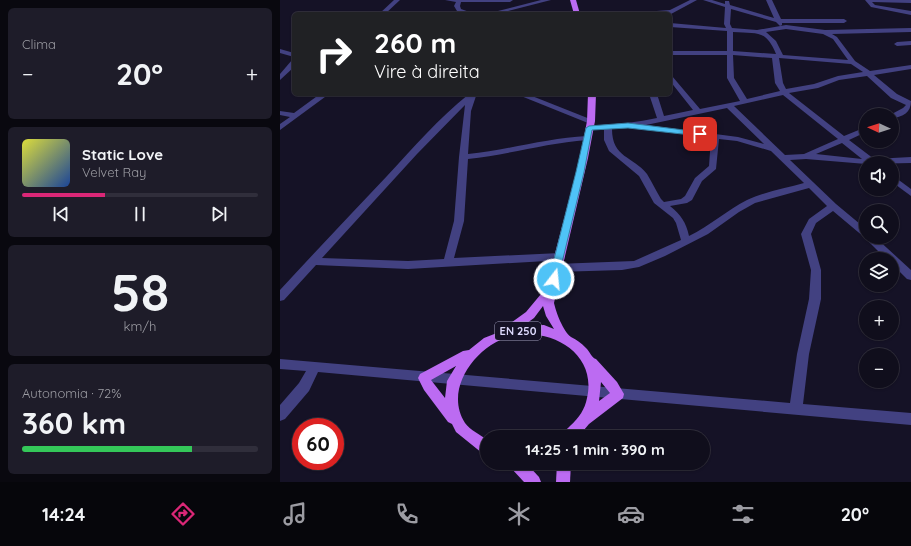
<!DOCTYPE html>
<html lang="pt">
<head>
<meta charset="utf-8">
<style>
	:root { --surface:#100e1c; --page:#1e1c29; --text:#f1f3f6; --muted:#9c9ca3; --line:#302e3b; --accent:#db2777 }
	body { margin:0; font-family:Quicksand,sans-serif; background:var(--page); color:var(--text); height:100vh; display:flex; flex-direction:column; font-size:15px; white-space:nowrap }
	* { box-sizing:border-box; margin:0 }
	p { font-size:13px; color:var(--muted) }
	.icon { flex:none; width:22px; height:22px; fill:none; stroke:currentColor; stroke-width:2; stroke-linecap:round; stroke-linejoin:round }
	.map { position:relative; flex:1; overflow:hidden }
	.side { display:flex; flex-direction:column; gap:8px; padding:8px; background:#09080f; width:280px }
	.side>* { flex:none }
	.banner { position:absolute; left:12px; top:12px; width:380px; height:84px; border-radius:6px; box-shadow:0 1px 3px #0004,0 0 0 1px var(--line); background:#202124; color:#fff; overflow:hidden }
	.needle { width:26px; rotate:273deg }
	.tools { position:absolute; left:579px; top:108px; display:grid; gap:8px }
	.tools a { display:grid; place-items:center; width:40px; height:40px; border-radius:50%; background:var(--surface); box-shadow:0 1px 3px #0004,0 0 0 1px var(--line); font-size:20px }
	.speed { position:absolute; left:12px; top:418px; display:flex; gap:8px; font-size:20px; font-weight:700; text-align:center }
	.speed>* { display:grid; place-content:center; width:52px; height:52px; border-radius:50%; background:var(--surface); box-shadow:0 1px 3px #0004,0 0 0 1px var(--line); line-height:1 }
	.speed .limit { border:6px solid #d22; background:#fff; color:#111 }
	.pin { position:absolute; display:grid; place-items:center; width:34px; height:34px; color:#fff; margin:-17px; border-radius:8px; box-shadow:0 2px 6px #0006 }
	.me { position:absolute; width:44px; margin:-22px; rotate:16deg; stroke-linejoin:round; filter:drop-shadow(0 0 3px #0008) }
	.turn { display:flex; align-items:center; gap:14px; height:84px; padding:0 16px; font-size:18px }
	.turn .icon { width:52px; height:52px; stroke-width:2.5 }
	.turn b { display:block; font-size:28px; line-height:34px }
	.big { font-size:30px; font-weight:800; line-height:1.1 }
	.side .widget { flex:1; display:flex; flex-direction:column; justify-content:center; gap:6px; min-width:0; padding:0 14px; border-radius:6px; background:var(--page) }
	.side .dial { align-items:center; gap:0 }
	.dial b { font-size:52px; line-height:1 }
	.song { display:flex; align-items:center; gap:12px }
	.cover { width:48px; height:48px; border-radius:6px; background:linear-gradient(135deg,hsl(60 70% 55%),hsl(220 70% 35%)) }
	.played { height:4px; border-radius:2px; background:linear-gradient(90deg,var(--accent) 35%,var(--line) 35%) }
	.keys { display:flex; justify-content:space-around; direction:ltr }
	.heat { display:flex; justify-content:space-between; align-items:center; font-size:22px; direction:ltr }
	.charge { height:6px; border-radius:3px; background:linear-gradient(90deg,#34c759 72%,var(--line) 0) }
	.trip { position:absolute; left:200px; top:430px; width:230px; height:40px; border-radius:20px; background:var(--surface); box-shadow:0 1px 3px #0004,0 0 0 1px var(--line); font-weight:800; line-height:40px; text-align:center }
	.dock { display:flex; height:64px; justify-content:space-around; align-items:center; background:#06060b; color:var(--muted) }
	.dock .icon { width:28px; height:28px }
	.dock .active { color:var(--accent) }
	.dock b { font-size:18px; color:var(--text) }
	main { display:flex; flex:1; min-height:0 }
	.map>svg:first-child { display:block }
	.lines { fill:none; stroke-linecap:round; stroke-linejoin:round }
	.minor { fill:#424181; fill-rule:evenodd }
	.major { fill:#bc6bf2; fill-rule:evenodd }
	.route { fill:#4fc3f7; stroke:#337fa1 }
	.labels { text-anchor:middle; stroke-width:4; stroke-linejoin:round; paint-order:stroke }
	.shield { fill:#151226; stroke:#a19ebc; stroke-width:1 }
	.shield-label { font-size:11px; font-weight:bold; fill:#dddafc }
</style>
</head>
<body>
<main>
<section class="side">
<div class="widget"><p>Clima</p>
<div class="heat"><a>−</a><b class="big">20°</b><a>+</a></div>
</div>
<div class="widget">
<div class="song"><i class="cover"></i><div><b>Static Love</b><p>Velvet Ray</p></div></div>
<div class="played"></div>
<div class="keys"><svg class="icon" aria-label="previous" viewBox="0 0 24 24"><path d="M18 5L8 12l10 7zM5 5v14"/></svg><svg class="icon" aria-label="pause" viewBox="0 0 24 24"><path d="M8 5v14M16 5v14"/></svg><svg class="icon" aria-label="next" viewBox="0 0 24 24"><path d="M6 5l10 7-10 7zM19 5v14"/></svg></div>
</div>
<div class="widget dial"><b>58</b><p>km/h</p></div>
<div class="widget"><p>Autonomia · 72%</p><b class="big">360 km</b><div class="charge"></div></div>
</section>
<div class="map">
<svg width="631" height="482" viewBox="0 0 631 482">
	<rect width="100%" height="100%" fill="#151226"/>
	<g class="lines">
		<g class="minor">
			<path d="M114,0H120L105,14H99Z"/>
			<path d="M165,0H233L230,2H181L180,6L181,9L195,14H186L177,11L174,6L176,2Z"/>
			<path d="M261,0H271L216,14H206Z"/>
			<path d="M410,0H417L391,14H360L363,12L390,10Z"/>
			<path d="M423,0H432L445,4V1H449L450,5L494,18L486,0H492L501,19H564L567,21L564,23H502V25L500,26L496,22L451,9L450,24L452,28L477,30L506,25L545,30L631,28V32L552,34L557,37L575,61L590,71L631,65V69L594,75L617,94L631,101C631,113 623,116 612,119V115H610L623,108L626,105L611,98L587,76L559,80L538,88L509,93L564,136L586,127V132L569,140L594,159L631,157V163L586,164L526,159L510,160L556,204L586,229V237H595L631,270V280L627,279L612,264V259H606L584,237L553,211L536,223L531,234L541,270V299L529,354L523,404L631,413V425L38,372L29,391L5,419L0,421V405L19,383L26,371L0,369V359L510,403L517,354L529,299L531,270L521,234L529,219L547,206L529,188L475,203L459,212L428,234L385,256L359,267L342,270L276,272L272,271L271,268L272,265L276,264L354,261L401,240L396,223L393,218L374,203L359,176L329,151L324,140V130H309L305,128C309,125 315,125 320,125C339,124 358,122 377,118L369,94H377L384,116L413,110L390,81V75L392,76L420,109L460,101L447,78V55H390V51H447V31L390,27V23L446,28L444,24L445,7ZM506,29L543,34L553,39L568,60L503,55L496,41L486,32ZM453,32C477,34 486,29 496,54L453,51ZM453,55L492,58L495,83L500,91L467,99L454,78ZM499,58L571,64L583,72L558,76L534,84L506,89L503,83ZM503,95L558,139L524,154L505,155L454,106ZM447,108L484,144L458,137L366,125ZM355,127L431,138L429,166L415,178L405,196L401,199L384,202L381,199C376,191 372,182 367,174C353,156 332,158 332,129ZM439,139L457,141L491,151L524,183C506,188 484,192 467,200C447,210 430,226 409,236C406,222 401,215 390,206L407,203L412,200L422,181L436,169ZM562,143L582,159L536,154Z"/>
			<path d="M585,0H631V3L592,2L595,5L631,11V15L591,7Z"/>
			<path d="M631,41V45L617,46L614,44L617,42Z"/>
			<path d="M0,49L14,53V57L0,53Z"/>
			<path d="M14,59L13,68L0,80V74L12,60Z"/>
			<path d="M40,94H49L0,130V124L10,117L0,115V111L14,113Z"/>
			<path d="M189,94L196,96L191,111L188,154C228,150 267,138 307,136L311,138L307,140C266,143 228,155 188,159L184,221L174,258L280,253L284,254L285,257L284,260L128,269L36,265L4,300L0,301V290C35,252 71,214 107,176C133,148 159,118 189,94ZM185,105L179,157L174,221L164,259L128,261L42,258L137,154Z"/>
			<path d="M236,94H247L315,121L314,123H308Z"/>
			<path d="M612,175L631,189V196L612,182Z"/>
		</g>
		<g class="major">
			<path d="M290,0H296L300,14H294Z"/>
			<path d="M308,94H316L315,121L308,158L274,303C276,312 283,331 291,337C297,340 301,343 306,348C310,352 312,358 316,359L337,382L344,394L343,398L309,424L298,437H280C283,432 286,430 290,426C299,418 305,409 307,398C317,355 275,329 236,335C200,341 162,387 185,423C190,430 201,435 207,440V454L202,453L176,432L172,424L168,422L144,390L138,378L140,374L183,351L189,350L204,338L222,331L224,328L246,312L266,288L300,158L307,121ZM263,306L266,316L274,329L264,325L243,326L254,318ZM176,366L167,381L165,398L151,380ZM321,382L330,393L319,401Z"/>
			<path d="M229,463H246L259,477L261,482H244L231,468Z"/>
			<path d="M277,463H291L290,482H276Z"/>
		</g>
	</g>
	<path class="route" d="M348,123L420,132L424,134L420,136L348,128L312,130L304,172L278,279L274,282L270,281L269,279L296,172L306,128L309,126Z"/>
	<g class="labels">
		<rect class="shield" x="215" y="322" width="46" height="18" rx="3"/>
		<g class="shield-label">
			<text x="238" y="335">EN 250</text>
		</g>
	</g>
</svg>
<div class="tools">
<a><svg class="needle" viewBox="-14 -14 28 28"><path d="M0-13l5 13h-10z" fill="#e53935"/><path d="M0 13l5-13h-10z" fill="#9c9ca3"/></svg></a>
<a><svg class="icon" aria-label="sound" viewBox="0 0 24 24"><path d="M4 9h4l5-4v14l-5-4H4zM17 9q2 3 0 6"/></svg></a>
<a><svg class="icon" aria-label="search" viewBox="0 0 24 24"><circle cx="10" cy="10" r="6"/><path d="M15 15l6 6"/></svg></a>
<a><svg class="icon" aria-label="layers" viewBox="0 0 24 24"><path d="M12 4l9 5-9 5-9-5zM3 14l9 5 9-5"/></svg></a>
<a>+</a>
<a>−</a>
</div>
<div class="speed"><div class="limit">60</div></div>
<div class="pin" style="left:420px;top:134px;background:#d93025"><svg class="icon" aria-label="arrive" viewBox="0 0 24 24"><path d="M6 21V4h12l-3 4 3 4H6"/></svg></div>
<svg class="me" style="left:274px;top:279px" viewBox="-20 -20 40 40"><circle r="17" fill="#4fc3f7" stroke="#fff" stroke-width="3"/><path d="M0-11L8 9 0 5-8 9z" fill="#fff"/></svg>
<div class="trip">14:25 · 1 min · 390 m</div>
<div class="banner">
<div class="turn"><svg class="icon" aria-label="right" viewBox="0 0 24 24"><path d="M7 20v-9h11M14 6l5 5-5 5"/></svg><div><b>260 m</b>Vire à direita</div></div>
</div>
</div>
</main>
<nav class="dock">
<b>14:24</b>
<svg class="icon active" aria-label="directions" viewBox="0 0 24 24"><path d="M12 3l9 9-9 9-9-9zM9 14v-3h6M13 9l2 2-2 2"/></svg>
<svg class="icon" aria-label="music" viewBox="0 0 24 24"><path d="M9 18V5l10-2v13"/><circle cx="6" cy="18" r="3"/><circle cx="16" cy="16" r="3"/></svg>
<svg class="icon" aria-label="phone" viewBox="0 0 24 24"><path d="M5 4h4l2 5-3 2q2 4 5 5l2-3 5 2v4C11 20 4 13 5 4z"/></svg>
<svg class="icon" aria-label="climate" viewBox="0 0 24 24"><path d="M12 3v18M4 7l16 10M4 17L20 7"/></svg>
<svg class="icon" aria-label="car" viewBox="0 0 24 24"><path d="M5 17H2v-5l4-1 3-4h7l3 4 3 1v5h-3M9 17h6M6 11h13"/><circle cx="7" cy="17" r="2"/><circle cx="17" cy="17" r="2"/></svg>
<svg class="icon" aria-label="filters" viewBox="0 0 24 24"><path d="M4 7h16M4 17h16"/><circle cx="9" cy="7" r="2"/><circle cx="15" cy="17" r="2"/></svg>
<b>20°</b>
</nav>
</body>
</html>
